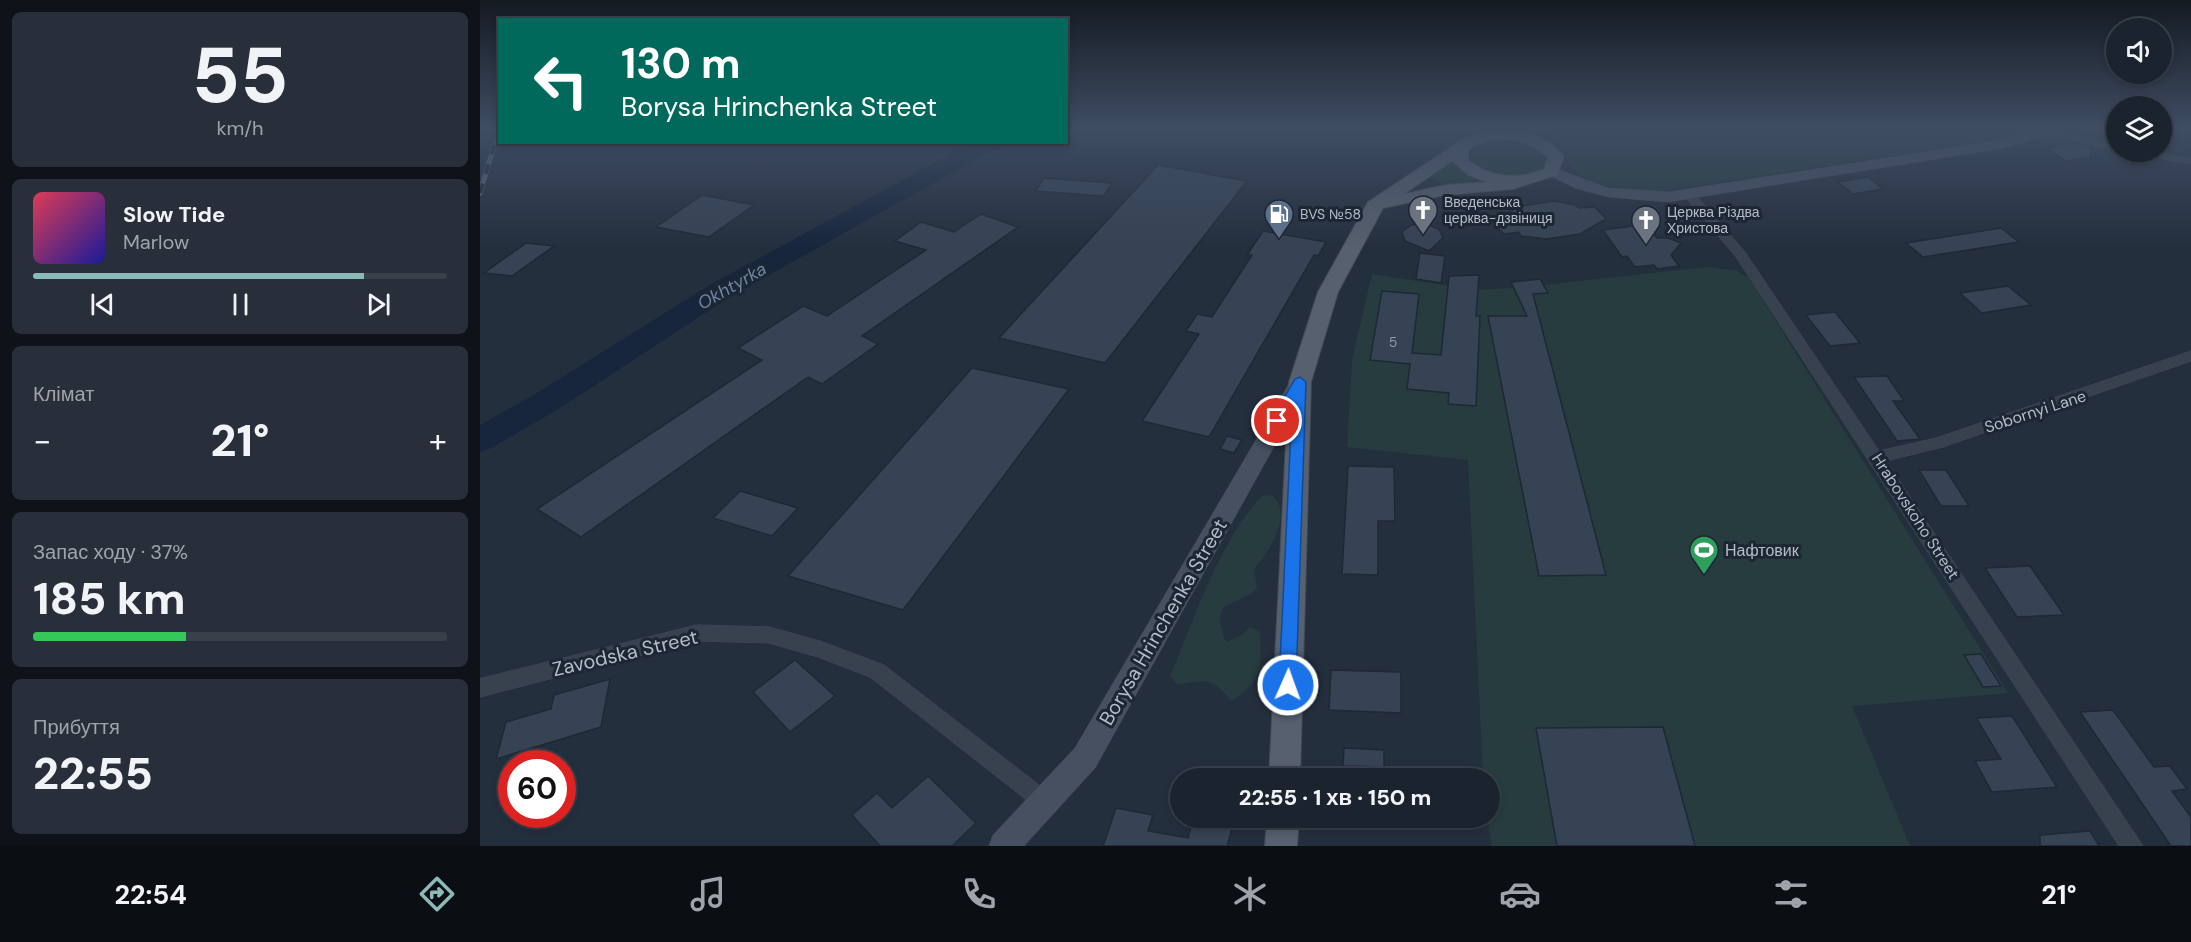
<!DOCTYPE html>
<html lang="uk">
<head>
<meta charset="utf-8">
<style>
	:root { --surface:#1b232e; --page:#282f3a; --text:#f1f3f6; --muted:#a0a4aa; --line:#39404a; --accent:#8bbbb9 }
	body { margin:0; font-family:"DM Sans",sans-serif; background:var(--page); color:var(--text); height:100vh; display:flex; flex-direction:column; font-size:22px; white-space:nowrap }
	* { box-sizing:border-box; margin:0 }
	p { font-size:20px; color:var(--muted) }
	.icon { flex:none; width:33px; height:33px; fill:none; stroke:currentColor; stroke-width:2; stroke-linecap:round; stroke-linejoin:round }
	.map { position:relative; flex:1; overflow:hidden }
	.sheet { display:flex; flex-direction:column; gap:12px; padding:12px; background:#0f1319; width:480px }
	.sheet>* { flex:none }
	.guide { position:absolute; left:18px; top:18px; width:570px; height:126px; border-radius:0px; box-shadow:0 3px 9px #0003,0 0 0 2px var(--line); background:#00695c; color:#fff; overflow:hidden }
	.fabs { position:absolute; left:1626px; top:18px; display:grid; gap:12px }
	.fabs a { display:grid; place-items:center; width:66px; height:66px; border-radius:50%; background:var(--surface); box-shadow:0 3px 9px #0003,0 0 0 2px var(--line); font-size:30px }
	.speed { position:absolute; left:18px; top:750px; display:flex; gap:12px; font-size:30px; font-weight:700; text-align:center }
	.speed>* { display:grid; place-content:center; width:78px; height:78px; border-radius:50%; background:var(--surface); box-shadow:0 3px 9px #0003,0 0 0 2px var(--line); line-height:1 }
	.speed .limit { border:9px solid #d22; background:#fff; color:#111 }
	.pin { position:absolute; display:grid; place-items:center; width:51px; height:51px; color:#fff; margin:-26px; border:3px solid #fff; border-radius:50%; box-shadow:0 2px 6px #0007 }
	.me { position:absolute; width:66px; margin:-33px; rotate:2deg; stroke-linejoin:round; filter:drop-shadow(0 0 4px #0008) }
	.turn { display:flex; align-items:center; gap:21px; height:126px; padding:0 24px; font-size:27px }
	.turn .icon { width:78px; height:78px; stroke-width:2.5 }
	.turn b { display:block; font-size:42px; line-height:51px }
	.big { font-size:45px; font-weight:800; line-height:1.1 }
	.sheet .tile { flex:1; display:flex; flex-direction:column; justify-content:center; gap:9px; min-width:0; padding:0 21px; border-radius:9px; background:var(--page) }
	.sheet .dial { align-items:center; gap:0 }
	.dial b { font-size:78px; line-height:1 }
	.song { display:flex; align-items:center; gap:18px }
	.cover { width:72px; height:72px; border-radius:9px; background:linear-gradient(135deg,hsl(350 70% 55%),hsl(240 70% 35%)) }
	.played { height:6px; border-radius:3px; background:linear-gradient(90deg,var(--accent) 80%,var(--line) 80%) }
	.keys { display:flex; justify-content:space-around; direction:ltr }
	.heat { display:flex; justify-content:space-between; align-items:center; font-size:33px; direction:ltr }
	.charge { height:9px; border-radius:4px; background:linear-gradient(90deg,#34c759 37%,var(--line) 0) }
	.trip { position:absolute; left:690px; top:768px; width:330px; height:60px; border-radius:30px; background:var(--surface); box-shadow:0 3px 9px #0003,0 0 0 2px var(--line); font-weight:800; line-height:60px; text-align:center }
	.tabs { display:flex; height:96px; justify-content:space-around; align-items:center; background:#0b0e12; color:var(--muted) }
	.tabs .icon { width:42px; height:42px }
	.tabs .current { color:var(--accent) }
	.tabs b { font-size:27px; color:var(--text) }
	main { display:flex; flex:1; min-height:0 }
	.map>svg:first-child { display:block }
	.green { fill:#263c3f }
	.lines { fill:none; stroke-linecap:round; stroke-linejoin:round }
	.river { fill:#17263c; fill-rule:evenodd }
	.building { fill:#364354; stroke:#1f2835; stroke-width:1.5 }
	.street-casing { stroke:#414a57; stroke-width:1 }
	.secondary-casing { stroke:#414a57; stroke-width:1 }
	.primary-casing { stroke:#414a57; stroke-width:2 }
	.street { fill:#38414e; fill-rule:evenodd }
	.secondary { fill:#465061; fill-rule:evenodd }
	.primary { fill:#56606e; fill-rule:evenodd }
	.rail-casing { stroke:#5a6575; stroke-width:5 }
	.rail { stroke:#1d2633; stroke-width:4; stroke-dasharray:10; stroke-linecap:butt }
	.route { fill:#1a73e8; stroke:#114b97; stroke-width:1.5 }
	.labels { text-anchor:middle; stroke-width:6; stroke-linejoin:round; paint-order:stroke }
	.far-poi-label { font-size:14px; fill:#b4bcc9; stroke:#1d2633; text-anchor:start }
	.number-label { font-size:14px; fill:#929caa }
	.street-label { font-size:16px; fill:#b4bcc9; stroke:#1d2633 }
	.poi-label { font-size:16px; fill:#b4bcc9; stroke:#1d2633; text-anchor:start }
	.water-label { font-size:18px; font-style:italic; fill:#6d86a8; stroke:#1d2633 }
	.near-street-label { font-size:20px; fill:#b4bcc9; stroke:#1d2633 }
</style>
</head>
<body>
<main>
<section class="sheet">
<div class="tile dial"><b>55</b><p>km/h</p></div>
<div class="tile">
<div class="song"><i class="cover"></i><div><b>Slow Tide</b><p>Marlow</p></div></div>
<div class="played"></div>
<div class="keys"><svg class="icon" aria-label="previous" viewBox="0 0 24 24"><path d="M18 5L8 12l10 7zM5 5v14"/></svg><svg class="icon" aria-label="pause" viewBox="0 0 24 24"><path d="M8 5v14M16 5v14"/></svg><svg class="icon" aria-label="next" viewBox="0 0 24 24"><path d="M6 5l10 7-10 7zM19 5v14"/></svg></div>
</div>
<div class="tile"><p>Клімат</p>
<div class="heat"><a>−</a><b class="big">21°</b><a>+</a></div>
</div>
<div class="tile"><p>Запас ходу · 37%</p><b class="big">185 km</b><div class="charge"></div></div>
<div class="tile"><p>Прибуття</p><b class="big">22:55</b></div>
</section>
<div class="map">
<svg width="1711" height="846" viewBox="0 0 1711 846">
	<rect width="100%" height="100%" fill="#242f3e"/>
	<g class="green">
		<path d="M1071,129H1544L1545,130L1539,136L1183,191C1154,191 1116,193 1094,169C1085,159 1078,141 1071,129Z"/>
		<path d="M1021,138C1037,140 1069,142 1066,164C1049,183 1004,180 990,158L993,147L1000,142Z"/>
		<path d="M971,160L977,161L978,168L998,182C985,185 960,190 952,176Z"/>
		<path d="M1227,267L1257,271L1269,278L1528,693L1372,706L1430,846H1012L1007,818H1010V778H1003L988,460L867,447L872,360L892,274L995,290L1033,288L1031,282L1060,279L1064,285Z"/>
		<path d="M783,495L793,496C813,515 789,552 774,569L777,589C752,610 729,596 746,642L760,636L770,627L780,632C782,667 783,680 752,701C731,678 728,679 697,685L690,676C714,620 741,537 783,495Z"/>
	</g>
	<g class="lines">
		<path class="river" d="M493,142H521L518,147L248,298L77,410L11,448L0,452V425L55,394L228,286Z"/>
	</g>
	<g class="building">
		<path d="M1592,143L1610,147L1611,157L1586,161L1567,149Z"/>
		<path d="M678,165L767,181L625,363L519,338Z"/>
		<path d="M1388,177L1403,189L1373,194L1358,182Z"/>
		<path d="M564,178L632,183L624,196L555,191Z"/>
		<path d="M222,195L274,205L229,237L176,227Z"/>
		<path d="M1075,201L1095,205L1099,208L1115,207L1126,219L1100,234L1066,239L1041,236L1039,232L1025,234L1016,227V218L1042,206Z"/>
		<path d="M501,214L538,227L382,336L398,344L342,384L328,377L101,537L57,509L282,360L258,348L323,306L347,316L446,250L415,241L441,222L474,232Z"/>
		<path d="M946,224L959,229L963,238L949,251L925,241L922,232L931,225Z"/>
		<path d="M1167,224L1177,238H1188L1201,243L1191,255L1199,266L1177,269L1174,265L1155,267L1147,256L1142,257L1123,230Z"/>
		<path d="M1521,228L1539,242L1443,257L1426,243Z"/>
		<path d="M783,231L846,242L838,256L834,255L729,437L662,421L719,334L706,331L717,314L732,317L772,255H767Z"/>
		<path d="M46,243L74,246L32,276L4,273Z"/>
		<path d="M940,253L965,256L961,283L936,279Z"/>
		<path d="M999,275L996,316H1000L996,406L968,404L969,393L927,389L930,364L890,360L902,291L939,294L932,353L961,355L969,276Z"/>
		<path d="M1060,279L1068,293L1053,294L1126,575L1059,576L1008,316H1047L1031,282Z"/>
		<path d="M1528,286L1551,305L1502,313L1480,293Z"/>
		<path d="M1355,312L1380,343L1350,346L1326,315Z"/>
		<path d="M492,368L589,389L423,610L308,576Z"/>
		<path d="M1407,376L1424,401H1413L1440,439L1417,441L1374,377Z"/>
		<path d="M747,436L762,440L754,453L740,449Z"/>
		<path d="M868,466L914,467L915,521H898V575L862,574Z"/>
		<path d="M1439,470H1466L1489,506H1461Z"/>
		<path d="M260,491L318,508L292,536L233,518Z"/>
		<path d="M1550,566L1584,615L1537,617L1505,568Z"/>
		<path d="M1501,654L1521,686L1503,687L1484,655Z"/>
		<path d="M315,660L355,696L310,732L273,692Z"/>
		<path d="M851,670L921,672V713L849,710Z"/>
		<path d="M130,679L121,727L16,759L26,722L71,709L74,695Z"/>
		<path d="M1633,710L1674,767L1690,766L1707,789L1692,791L1711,817V846H1691L1600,712Z"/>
		<path d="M1532,716L1577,787L1512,792L1495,761L1521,759L1496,718Z"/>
		<path d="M1183,727L1215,846H1077L1056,728Z"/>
		<path d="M864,748L904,750V767L863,766Z"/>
		<path d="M448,776L496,823L472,846H400L372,815L397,793L412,808Z"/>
		<path d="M636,808L673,815L668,831L708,838L712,822L752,829L747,846H623Z"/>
		<path d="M1610,831L1619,846H1560V835Z"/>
	</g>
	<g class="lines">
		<g class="street-casing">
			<g id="street">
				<path d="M1557,129H1567L1636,144V150L1557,134Z"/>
				<path d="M1656,152H1676L1711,158V164L1661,155Z"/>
				<path d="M1209,191L1213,192L1265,252L1399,451L1456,438L1711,351V361L1463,447L1406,461L1663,846H1639L1256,257L1203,194Z"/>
				<path d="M217,625L289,627L340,641L404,665L572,795L576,802L572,809L565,812L558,809L390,677L338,657L289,643L217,641L0,697V679Z"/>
			</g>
		</g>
		<g class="secondary-casing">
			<g id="secondary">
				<path d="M1551,129H1566L1568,132L1566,135L1524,148L1188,202L1128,197L1095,188L1063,172L1071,167L1128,188L1188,192L1522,140Z"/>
				<path d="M820,375L827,377L830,382L615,768L544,846H509L513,835L595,748L810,382L813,377Z"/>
			</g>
		</g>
		<g class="primary-casing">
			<g id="primary">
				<path d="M1016,129C1041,129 1068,135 1084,157L1077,175L1033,189L965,195L903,208L858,292L831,382L820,778H789L809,382L838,292L888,202L985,138ZM1016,139C1037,139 1053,143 1068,158L1064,169C1038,180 1011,178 988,160V151L996,145ZM972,161L988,175L1006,182L965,185L924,194Z"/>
				<path d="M787,818H819L817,846H785Z"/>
			</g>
		</g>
		<use href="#street" class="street"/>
		<use href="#secondary" class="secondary"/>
		<use href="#primary" class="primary"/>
		<g class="rail-casing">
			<path id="rail" d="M0,193L19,129"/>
		</g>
		<use href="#rail" class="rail"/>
	</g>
	<linearGradient id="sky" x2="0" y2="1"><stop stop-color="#141a22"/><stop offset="0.52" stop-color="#3f4d63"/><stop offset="1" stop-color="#3f4d63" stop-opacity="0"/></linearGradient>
	<rect width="1711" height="247" fill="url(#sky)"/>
	<path class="route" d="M820,377L826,382L816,685L814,691L808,693L802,691L799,685L812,407L802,425H793L791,421L815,379Z"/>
	<defs>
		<g id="church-pin" transform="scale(1.5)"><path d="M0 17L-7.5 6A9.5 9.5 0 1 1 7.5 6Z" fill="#6b7280" stroke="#1d2633"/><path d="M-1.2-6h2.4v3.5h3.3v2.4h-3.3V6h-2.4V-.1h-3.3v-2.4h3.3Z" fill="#fff"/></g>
		<g id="fuel-pin" transform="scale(1.5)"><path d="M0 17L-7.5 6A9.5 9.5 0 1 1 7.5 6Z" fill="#5c6f8a" stroke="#1d2633"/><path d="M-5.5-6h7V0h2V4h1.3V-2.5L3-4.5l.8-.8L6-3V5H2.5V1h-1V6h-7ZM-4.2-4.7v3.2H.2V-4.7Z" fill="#fff"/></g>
		<g id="stadium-pin" transform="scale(1.5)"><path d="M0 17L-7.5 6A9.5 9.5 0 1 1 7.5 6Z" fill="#2e9e5b" stroke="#1d2633"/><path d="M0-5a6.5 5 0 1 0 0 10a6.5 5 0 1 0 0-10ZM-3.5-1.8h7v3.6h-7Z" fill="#fff"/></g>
	</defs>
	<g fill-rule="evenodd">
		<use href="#church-pin" x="943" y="210"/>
		<use href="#fuel-pin" x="799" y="214"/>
		<use href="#church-pin" x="1166" y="220"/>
		<use href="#stadium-pin" x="1224" y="550"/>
	</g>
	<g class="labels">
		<g class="far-poi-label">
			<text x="964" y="207">Введенська<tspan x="964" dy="16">церква-дзвіниця</tspan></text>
			<text x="1187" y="217">Церква Різдва<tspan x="1187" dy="16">Христова</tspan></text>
			<text x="820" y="219">BVS №58</text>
		</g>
		<g class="number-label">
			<text x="913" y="347">5</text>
		</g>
		<g class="street-label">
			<text transform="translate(1555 411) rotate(-18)" y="6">Sobornyi Lane</text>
			<text transform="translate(1436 516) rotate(57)" y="6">Hrabovskoho Street</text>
		</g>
		<g class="poi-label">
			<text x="1245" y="556">Нафтовик</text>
		</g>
		<g class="water-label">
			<text transform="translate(252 286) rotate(-30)" y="6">Okhtyrka</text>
		</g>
		<g class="near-street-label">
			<text transform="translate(683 622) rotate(-60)" y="7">Borysa Hrinchenka Street</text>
			<text transform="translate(145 653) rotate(-13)" y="7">Zavodska Street</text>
		</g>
	</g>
</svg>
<div class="fabs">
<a><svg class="icon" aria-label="sound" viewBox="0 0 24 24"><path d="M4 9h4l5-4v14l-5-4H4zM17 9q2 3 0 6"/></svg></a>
<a><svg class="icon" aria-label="layers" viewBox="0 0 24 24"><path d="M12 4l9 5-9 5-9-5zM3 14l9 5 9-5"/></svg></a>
</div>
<div class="speed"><div class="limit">60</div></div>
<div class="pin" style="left:797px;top:421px;background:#d93025"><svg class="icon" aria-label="arrive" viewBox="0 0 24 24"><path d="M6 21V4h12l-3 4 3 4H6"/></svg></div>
<svg class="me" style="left:808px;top:685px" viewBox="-20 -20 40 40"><circle r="17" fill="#1a73e8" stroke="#fff" stroke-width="3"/><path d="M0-11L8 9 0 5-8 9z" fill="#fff"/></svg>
<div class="trip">22:55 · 1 хв · 150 m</div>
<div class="guide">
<div class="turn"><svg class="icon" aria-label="left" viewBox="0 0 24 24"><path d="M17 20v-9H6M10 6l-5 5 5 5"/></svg><div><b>130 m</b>Borysa Hrinchenka Street</div></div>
</div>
</div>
</main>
<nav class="tabs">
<b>22:54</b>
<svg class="icon current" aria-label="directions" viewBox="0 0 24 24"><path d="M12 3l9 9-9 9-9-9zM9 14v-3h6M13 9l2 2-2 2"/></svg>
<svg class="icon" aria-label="music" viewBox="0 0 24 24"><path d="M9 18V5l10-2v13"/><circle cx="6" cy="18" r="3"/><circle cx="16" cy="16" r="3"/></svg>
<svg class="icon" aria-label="phone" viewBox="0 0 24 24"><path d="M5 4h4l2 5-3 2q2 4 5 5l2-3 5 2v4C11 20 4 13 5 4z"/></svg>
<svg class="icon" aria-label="climate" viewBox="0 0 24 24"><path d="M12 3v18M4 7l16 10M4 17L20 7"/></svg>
<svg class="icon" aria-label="car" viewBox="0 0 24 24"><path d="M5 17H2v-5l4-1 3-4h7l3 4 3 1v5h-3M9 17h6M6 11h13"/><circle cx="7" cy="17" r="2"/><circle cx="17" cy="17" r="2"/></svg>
<svg class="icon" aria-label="filters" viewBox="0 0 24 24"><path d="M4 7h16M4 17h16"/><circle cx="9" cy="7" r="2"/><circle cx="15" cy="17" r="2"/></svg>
<b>21°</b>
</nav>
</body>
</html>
